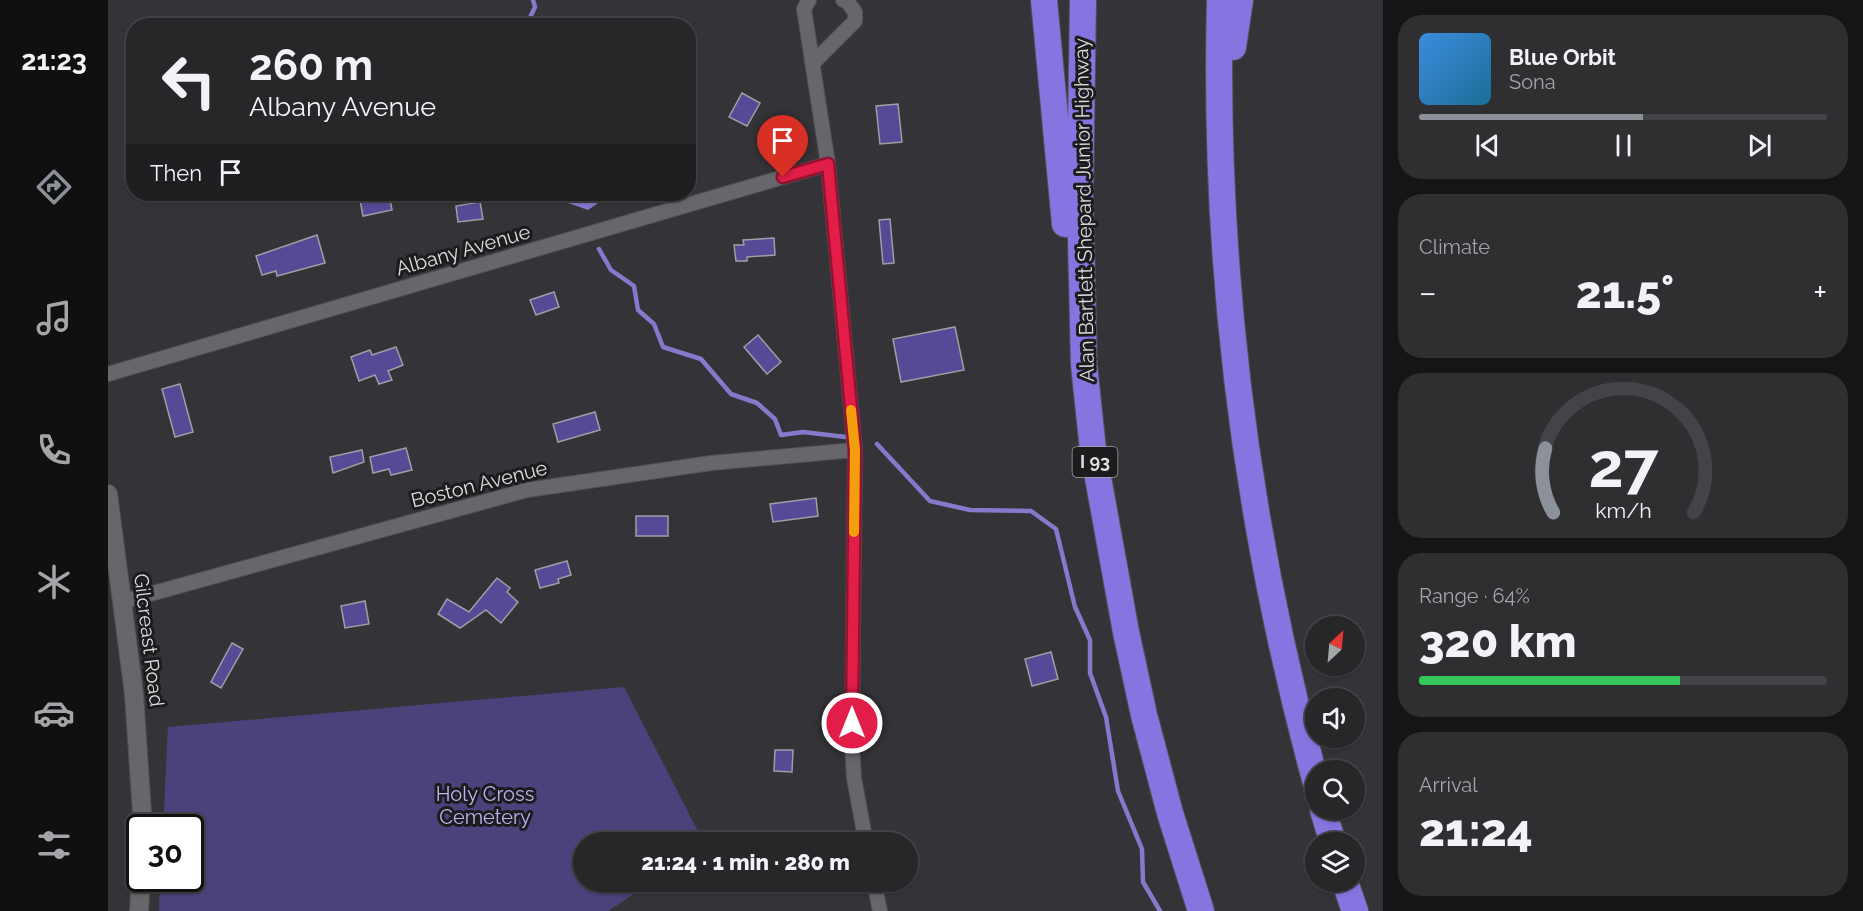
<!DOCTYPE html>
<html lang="en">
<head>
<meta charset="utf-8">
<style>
	:root { --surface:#27272a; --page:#2f2f32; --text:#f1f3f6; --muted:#a4a5a8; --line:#434447; --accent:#8c9099 }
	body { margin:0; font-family:Raleway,sans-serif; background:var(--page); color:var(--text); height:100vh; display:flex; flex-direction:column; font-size:22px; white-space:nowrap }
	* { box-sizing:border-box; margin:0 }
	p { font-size:20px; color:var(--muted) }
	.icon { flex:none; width:33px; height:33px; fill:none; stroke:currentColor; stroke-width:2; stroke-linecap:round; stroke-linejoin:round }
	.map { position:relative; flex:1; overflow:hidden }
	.sheet { display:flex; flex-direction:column; gap:15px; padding:15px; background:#151517; width:480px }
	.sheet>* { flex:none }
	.hud { position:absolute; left:18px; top:18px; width:570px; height:183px; border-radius:24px; box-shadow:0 2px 4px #0004,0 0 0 2px var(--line); background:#27272a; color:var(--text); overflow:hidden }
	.needle { width:39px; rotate:26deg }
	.buttons { position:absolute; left:1197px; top:616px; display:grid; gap:12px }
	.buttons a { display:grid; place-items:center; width:60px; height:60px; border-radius:50%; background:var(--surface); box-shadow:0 2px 4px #0004,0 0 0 2px var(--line); font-size:30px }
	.speed { position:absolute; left:18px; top:814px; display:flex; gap:12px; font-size:30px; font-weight:700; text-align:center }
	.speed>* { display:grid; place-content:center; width:78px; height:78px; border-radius:50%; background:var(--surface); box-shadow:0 2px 4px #0004,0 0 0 2px var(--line); line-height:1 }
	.speed .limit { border:3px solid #111; border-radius:9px; background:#fff; color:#111 }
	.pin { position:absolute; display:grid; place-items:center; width:51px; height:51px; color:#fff; margin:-62px -26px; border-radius:50% 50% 50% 0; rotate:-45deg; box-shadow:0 0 6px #0007 }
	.pin .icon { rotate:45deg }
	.me { position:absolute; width:66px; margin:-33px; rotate:0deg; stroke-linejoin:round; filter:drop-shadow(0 0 4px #0008) }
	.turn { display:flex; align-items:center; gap:21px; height:126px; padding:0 24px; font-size:27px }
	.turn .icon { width:78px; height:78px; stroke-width:2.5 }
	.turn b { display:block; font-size:42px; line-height:51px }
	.then { display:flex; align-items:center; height:57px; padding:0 24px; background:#0003; gap:12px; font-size:22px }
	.big { font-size:45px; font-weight:800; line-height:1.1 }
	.sheet .card { flex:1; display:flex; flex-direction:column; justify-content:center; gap:9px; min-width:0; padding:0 21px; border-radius:24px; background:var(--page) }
	.sheet .dial { align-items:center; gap:0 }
	.dial svg { height:156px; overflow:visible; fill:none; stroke:var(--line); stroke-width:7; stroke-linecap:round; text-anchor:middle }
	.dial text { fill:var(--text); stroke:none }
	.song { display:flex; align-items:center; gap:18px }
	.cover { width:72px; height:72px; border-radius:9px; background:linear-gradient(135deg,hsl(210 70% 55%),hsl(200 70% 35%)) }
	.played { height:6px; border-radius:3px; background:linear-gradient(90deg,var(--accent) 55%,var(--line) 55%) }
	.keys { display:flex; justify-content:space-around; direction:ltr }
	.heat { display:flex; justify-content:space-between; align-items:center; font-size:33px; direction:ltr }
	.charge { height:9px; border-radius:4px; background:linear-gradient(90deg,#34c759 64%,var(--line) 0) }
	.trip { position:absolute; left:465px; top:832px; width:345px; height:60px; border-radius:30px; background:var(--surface); box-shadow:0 2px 4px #0004,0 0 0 2px var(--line); font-weight:800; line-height:60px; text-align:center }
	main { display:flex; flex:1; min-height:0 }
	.tab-bar { display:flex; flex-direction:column; width:108px; justify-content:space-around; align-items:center; background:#101011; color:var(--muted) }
	.tab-bar .icon { width:42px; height:42px }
	.tab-bar .current { color:var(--accent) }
	.tab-bar b { font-size:27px; color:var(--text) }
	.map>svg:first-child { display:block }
	.green { fill:#4a427a }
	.water { fill:#8479cb }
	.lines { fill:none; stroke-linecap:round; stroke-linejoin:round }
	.stream { stroke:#8479cb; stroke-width:4.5 }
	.building { fill:#564996; stroke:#9e9ea4; stroke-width:1.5 }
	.minor-casing { stroke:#525256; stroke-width:16 }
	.tertiary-casing { stroke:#525256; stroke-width:20 }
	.motorway-casing { stroke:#525256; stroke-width:28 }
	.minor { stroke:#66666b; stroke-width:14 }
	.tertiary { stroke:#66666b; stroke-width:18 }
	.motorway { stroke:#8674e1; stroke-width:26 }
	.route-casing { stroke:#92132f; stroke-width:15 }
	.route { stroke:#e11d48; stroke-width:10 }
	.slow { stroke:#f59e0b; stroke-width:10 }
	.labels { text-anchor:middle; stroke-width:6; stroke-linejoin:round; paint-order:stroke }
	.shield { fill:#1c1c1e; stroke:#a4a4a6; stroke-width:1.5 }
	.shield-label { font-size:18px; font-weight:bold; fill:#dedee1 }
	.street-label { font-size:20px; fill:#dedee1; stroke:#1c1c1e }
	.park-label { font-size:20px; fill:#bbb5f5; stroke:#1c1c1e }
</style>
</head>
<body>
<main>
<nav class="tab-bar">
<b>21:23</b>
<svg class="icon current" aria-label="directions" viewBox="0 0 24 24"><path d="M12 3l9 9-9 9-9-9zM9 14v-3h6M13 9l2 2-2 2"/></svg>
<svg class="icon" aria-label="music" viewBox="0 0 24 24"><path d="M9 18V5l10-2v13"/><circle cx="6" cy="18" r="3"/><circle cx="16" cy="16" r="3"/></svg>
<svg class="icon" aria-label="phone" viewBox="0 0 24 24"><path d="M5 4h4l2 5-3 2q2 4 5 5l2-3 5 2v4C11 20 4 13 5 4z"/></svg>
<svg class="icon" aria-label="climate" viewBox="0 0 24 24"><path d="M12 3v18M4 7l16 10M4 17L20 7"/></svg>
<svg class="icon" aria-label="car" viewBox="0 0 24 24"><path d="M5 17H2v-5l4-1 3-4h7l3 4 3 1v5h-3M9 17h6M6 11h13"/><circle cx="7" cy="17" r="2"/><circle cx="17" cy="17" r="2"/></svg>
<svg class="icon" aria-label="filters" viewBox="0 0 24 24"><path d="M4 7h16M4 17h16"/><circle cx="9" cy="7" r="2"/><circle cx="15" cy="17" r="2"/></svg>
</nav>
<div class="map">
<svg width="1275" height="911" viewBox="0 0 1275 911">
	<rect width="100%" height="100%" fill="#343438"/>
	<path class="green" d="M516,687L596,843H476V882H544L500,911H51L52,879H82V828H55L60,727Z"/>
	<path class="water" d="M453,194H499V197L480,210L460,203Z"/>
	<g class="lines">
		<g class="stream">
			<path d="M418,26L427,7L425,0"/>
			<path d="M491,249L503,270L526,286L530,310L546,324L555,347L593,359L623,394L649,403L667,419L673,435L695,432L738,437"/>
			<path d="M769,444L822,501L862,510L923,511L948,529L967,607L982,640V673L998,717L1010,791L1034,849L1035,882L1052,911"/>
		</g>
	</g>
	<g class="building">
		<path d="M634,93L652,103L639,126L621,117Z"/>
		<path d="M790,104L794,142L772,144L768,106Z"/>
		<path d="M258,194H281L284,210L255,216L251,195Z"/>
		<path d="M372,202L375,219L350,222L348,206Z"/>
		<path d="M782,219L786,263L775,264L771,220Z"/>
		<path d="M209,235L217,263L169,276L168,271L154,275L148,256Z"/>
		<path d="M666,238L667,255L639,257V261H628L626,245H636L635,240Z"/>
		<path d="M446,292L451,307L428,315L422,300Z"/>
		<path d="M847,327L856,370L793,382L785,339Z"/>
		<path d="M650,335L673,362L659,374L636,347Z"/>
		<path d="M288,347L295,365L280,371L284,380L271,384L267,375L251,381L243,357L262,350L264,355Z"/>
		<path d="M72,384L85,432L67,437L54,389Z"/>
		<path d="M487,412L492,430L450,442L445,424Z"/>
		<path d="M298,448L304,470L283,475L281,469L265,473L262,457Z"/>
		<path d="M254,450L256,462L225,473L222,457Z"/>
		<path d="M708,498L710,516L665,522L662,504Z"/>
		<rect x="528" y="516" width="32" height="20"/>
		<path d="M459,561L463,575L450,579L451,583L432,588L427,570Z"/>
		<path d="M389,578L402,588L399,592L410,602L393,623L378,610L352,628L330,614L339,599L361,612Z"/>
		<path d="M257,601L261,624L237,628L233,606Z"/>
		<path d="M124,643L135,649L113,688L103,682Z"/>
		<path d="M943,652L950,679L924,686L917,659Z"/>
		<path d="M667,750H685L684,772L666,771Z"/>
	</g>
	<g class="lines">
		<g class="minor-casing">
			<g id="minor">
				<path d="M701,0L696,9L720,164L747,450L744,744L746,778L758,843"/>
				<path d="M705,63L747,21V12L739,1L735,0"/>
				<path d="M0,374L720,164"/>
				<path d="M13,602L419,490L603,463L747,450"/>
				<path d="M766,882L772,911"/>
			</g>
		</g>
		<g class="tertiary-casing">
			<g id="tertiary">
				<path d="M0,494L26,694L35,828"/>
				<path d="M31,911L33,879"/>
			</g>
		</g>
		<g class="motorway-casing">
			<g id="motorway">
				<path d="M936,0L957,224"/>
				<path d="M975,0L972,197L976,365L985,450L1018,632L1036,715L1062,813L1093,911"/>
				<path d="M1112,0C1105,265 1138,527 1208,783"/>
				<path d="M1125,47L1132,0"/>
				<path d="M1215,810L1225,843"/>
				<path d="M1237,882L1247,911"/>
			</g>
		</g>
		<use href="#minor" class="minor"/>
		<use href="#tertiary" class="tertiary"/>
		<use href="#motorway" class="motorway"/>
	</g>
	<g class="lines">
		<g class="route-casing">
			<path id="route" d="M675,177L720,164L747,450L744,723"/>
		</g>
		<use href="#route" class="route"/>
		<path class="slow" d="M743,410L747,450L746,532"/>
	</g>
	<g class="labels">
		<rect class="shield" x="964.5" y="447" width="45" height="30" rx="4.5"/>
		<g class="shield-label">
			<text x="987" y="468">I 93</text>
		</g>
		<g class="street-label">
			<text transform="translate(976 210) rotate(-91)" y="7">Alan Bartlett Shepard Junior Highway</text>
			<text transform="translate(355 250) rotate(-16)" y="7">Albany Avenue</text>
			<text transform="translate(371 484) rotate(-14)" y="7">Boston Avenue</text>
			<text transform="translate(41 640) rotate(83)" y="7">Gilcreast Road</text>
		</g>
		<g class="park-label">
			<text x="377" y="801">Holy Cross<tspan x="377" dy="23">Cemetery</tspan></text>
		</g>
	</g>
</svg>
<div class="buttons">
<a><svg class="needle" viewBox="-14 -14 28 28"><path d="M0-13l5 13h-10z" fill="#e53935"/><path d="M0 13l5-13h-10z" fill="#a4a5a8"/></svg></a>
<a><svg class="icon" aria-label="sound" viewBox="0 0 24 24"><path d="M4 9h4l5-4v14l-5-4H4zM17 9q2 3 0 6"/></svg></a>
<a><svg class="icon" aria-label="search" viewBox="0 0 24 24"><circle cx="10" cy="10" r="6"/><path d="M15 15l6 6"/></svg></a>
<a><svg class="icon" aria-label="layers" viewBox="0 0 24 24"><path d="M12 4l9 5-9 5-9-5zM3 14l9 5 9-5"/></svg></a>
</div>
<div class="speed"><div class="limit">30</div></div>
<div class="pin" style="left:675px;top:177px;background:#d93025"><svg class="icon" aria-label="arrive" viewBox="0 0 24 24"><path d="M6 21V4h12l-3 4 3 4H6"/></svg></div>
<svg class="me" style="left:744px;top:723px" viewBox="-20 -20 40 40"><circle r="17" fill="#e11d48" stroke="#fff" stroke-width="3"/><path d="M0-11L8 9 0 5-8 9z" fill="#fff"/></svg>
<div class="trip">21:24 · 1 min · 280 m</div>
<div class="hud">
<div class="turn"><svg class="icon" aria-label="left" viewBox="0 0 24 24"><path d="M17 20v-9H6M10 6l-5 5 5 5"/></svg><div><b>260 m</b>Albany Avenue</div></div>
<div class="then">Then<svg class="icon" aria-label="arrive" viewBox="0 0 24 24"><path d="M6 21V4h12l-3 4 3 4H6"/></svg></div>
</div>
</div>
<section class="sheet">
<div class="card">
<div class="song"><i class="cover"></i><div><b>Blue Orbit</b><p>Sona</p></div></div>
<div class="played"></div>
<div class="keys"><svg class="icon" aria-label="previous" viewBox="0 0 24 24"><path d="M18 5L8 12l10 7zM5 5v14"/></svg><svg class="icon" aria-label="pause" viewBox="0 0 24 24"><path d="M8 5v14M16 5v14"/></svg><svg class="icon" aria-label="next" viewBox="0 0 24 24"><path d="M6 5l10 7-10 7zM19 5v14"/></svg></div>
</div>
<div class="card"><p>Climate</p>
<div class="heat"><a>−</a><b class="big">21.5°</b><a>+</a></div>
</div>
<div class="card dial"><svg viewBox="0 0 100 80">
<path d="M14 69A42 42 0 1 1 86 69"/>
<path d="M14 69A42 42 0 0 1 10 36" stroke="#8c9099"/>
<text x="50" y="56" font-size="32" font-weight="700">27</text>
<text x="50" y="72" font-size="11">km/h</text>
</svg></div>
<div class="card"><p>Range · 64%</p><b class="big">320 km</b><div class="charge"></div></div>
<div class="card"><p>Arrival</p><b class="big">21:24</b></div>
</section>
</main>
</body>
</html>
